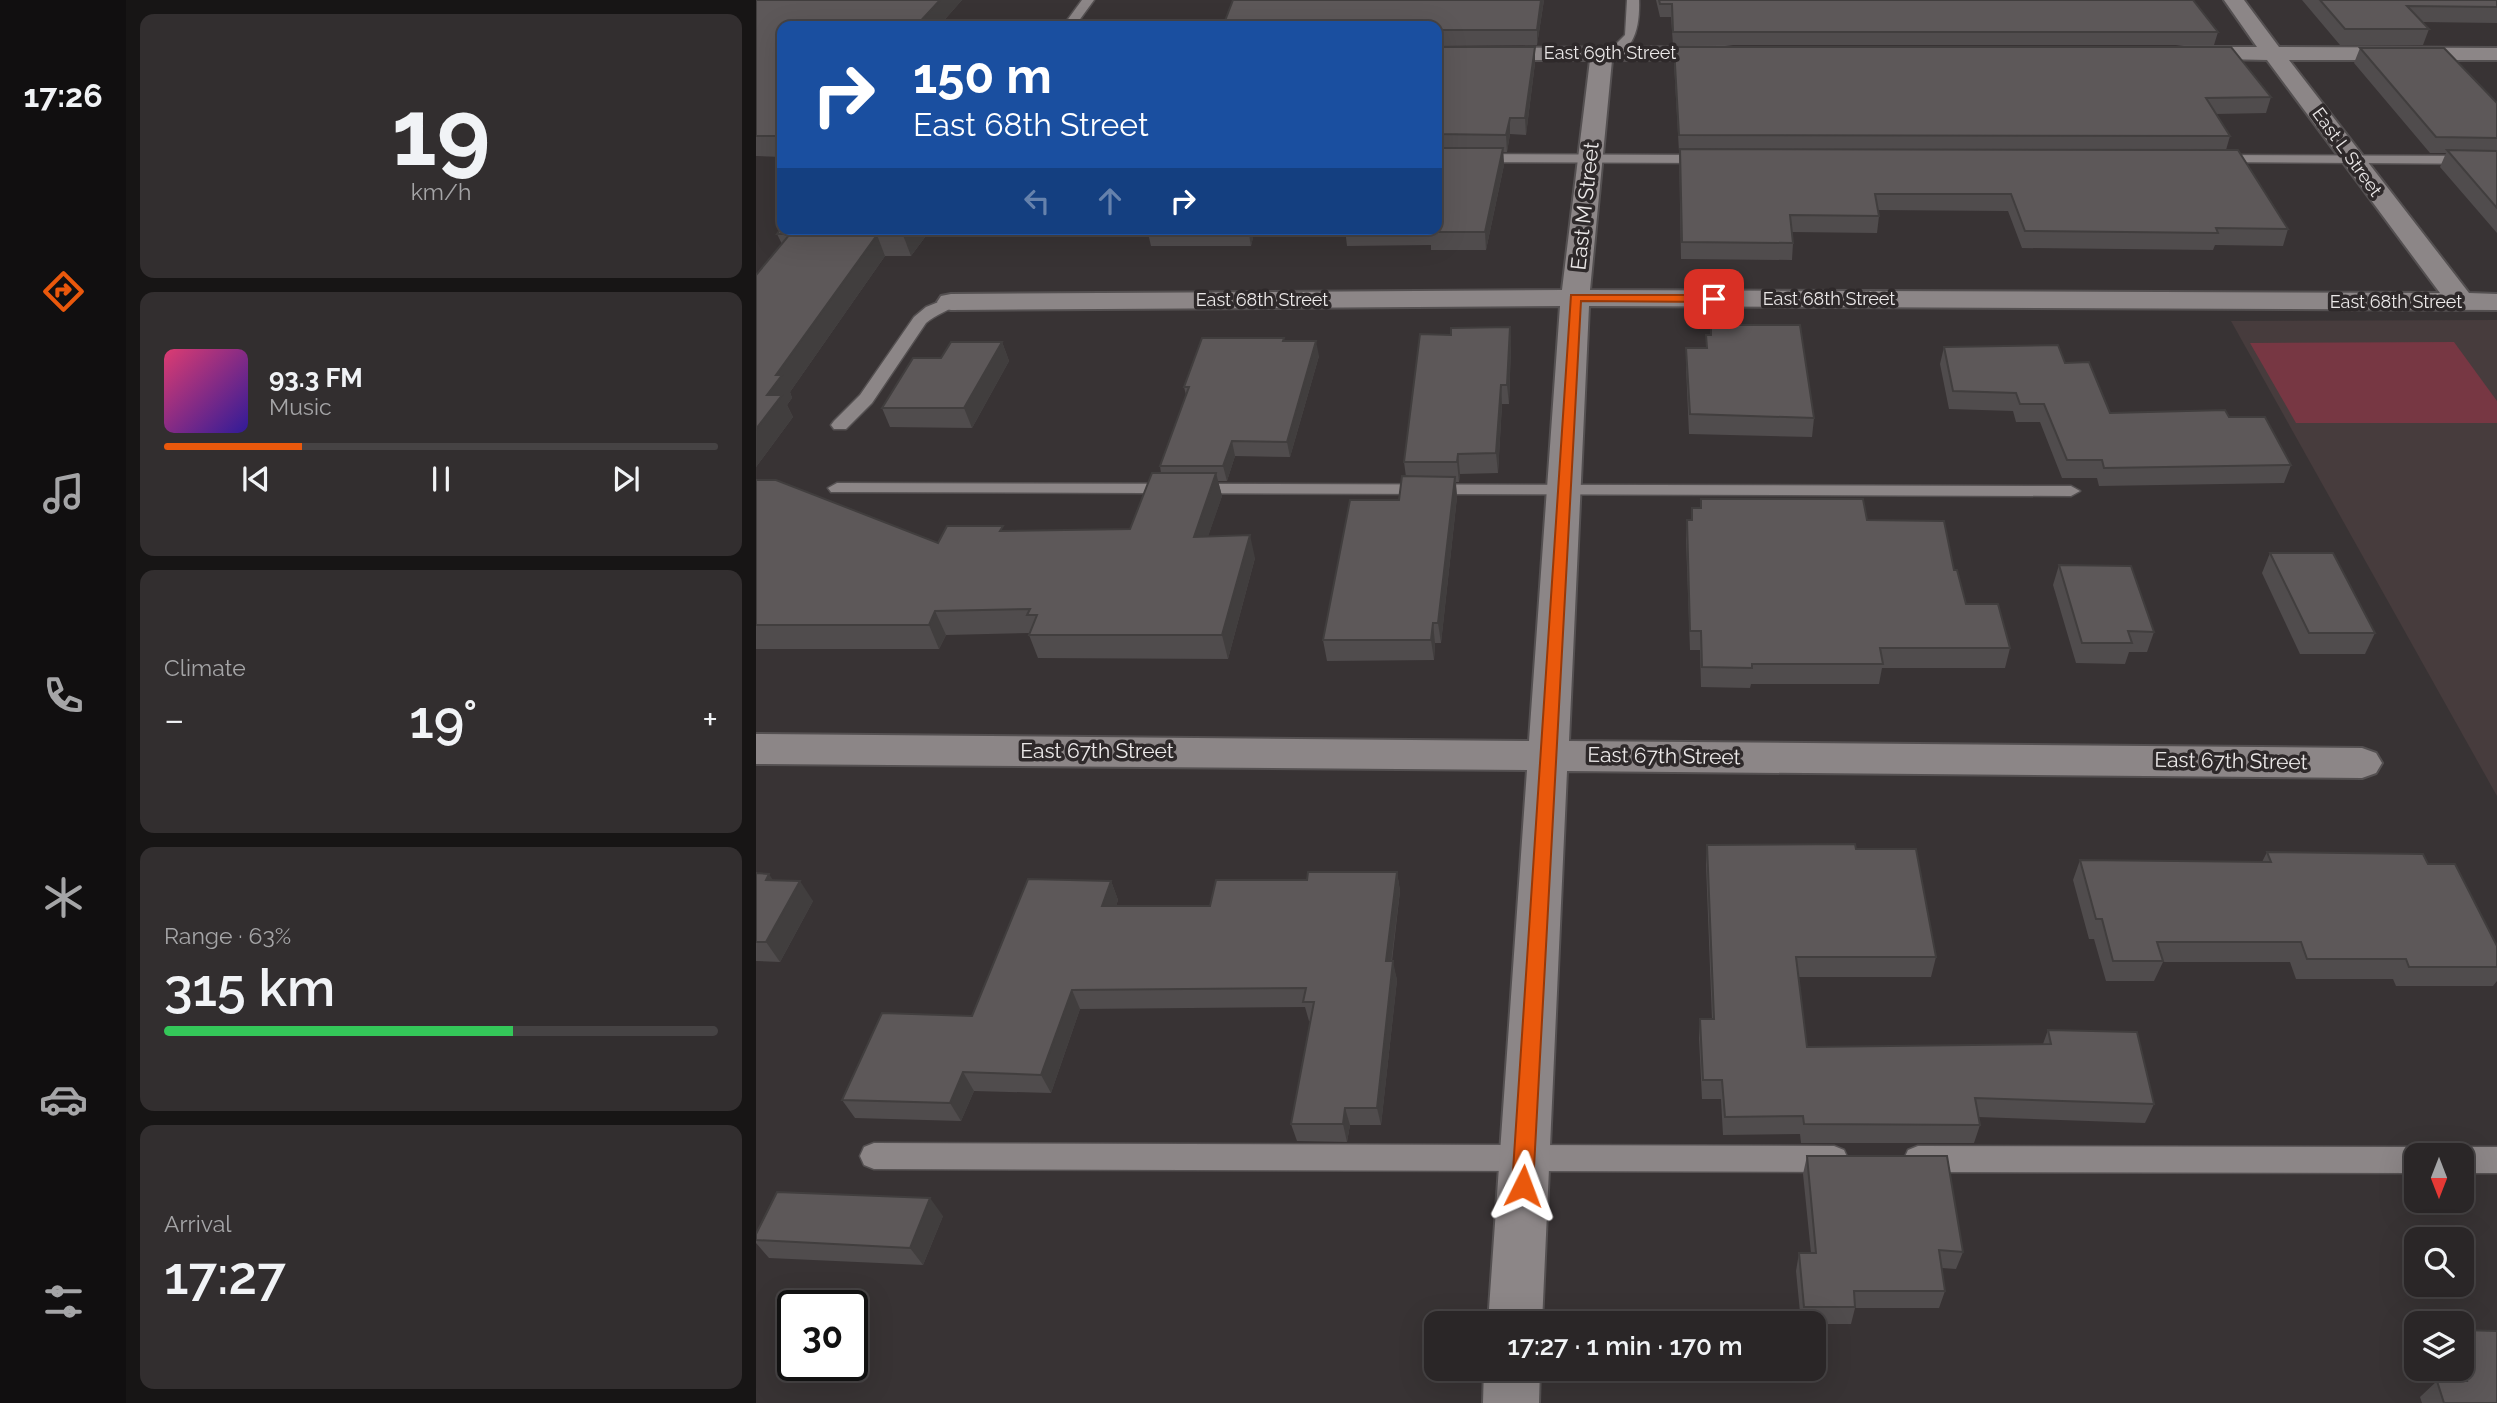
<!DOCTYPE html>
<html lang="en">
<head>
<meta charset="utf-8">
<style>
	:root { --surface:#2a2627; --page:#322e2f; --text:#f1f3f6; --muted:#a5a5a7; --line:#464344; --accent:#ea580c }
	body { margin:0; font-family:Raleway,sans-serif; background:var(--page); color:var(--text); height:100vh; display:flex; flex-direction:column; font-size:26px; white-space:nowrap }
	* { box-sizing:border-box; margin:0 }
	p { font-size:23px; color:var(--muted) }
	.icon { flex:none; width:38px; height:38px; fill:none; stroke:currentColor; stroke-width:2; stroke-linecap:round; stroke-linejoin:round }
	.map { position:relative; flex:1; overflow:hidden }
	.panel { display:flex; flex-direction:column; gap:14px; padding:14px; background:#171515; width:630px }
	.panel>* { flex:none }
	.top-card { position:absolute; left:21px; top:21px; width:665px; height:214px; border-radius:14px; box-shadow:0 7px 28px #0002,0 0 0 2px var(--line); background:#1a4fa0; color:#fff; overflow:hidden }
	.needle { width:46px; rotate:180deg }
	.fabs { position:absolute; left:1648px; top:1143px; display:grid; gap:14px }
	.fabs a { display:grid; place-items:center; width:70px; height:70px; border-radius:14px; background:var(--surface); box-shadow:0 7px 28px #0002,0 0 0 2px var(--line); font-size:35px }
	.speed { position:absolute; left:21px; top:1290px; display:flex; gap:14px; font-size:35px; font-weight:700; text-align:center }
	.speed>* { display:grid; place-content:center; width:91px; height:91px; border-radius:50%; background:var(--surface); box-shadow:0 7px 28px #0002,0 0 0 2px var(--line); line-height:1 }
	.speed .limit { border:4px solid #111; border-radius:10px; background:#fff; color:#111 }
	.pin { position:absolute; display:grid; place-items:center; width:60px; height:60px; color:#fff; margin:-30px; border-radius:14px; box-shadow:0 4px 10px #0006 }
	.me { position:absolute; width:77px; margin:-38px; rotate:3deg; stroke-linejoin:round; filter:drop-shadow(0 0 5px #0008) }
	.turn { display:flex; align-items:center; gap:24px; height:147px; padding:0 21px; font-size:32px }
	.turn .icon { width:91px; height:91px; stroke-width:2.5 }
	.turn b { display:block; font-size:49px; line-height:60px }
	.lanes { display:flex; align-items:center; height:66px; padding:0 21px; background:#0003; justify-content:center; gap:35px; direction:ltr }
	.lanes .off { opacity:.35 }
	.big { font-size:52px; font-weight:600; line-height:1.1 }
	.panel .card { flex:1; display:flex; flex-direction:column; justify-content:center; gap:10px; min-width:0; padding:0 24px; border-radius:14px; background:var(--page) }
	.panel .dial { align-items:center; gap:0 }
	.dial b { font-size:91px; line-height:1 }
	.song { display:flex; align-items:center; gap:21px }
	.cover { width:84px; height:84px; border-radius:10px; background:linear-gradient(135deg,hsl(340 70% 55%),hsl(250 70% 35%)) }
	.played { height:7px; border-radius:4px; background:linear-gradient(90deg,var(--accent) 25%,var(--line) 25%) }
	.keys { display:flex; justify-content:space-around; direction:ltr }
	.heat { display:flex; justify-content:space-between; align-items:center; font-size:38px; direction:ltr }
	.charge { height:10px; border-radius:5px; background:linear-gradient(90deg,#34c759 63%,var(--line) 0) }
	.trip { position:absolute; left:668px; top:1311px; width:402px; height:70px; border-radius:14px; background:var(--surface); box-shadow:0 7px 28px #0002,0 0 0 2px var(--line); font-weight:600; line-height:70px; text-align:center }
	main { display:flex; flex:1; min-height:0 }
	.tabs { display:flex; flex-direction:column; width:126px; justify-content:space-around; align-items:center; background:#110f10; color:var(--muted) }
	.tabs .icon { width:49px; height:49px }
	.tabs .selected { color:var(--accent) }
	.tabs b { font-size:32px; color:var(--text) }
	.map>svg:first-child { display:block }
	.built { fill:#473c3d }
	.green { fill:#773743 }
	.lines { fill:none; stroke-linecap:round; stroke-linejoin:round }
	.service-casing { stroke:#545051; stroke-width:3 }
	.minor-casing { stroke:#545051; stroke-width:4 }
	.service { fill:#8c8687; fill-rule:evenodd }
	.minor { fill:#8c8687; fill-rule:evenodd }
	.wall { fill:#504c4d }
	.shaded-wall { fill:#413e3e }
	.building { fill:#5d5859; stroke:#413e3e; stroke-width:2 }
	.route { fill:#ea580c; stroke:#983908; stroke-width:2 }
	.labels { text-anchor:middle; stroke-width:7; stroke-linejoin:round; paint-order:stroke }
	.far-street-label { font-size:18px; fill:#ebe8e8; stroke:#2e292a }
	.street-label { font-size:21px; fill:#ebe8e8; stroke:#2e292a }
</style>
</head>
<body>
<main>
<nav class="tabs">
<b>17:26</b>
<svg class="icon selected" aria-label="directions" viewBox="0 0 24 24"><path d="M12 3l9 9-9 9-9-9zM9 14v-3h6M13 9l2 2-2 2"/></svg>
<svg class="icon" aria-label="music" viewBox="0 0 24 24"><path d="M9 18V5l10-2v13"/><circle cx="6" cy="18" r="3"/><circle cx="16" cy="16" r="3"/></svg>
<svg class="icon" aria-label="phone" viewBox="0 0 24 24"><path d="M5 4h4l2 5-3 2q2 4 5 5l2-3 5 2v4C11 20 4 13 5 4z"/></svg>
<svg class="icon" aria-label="climate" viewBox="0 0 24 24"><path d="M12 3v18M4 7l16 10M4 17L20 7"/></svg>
<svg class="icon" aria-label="car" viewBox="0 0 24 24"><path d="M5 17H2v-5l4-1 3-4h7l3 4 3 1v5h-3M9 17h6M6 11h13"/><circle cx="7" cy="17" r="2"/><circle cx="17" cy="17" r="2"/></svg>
<svg class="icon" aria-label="filters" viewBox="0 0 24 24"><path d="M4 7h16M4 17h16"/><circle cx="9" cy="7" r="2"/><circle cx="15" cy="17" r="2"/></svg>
</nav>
<section class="panel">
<div class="card dial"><b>19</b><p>km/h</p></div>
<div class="card">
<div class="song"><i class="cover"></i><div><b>93.3 FM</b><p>Music</p></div></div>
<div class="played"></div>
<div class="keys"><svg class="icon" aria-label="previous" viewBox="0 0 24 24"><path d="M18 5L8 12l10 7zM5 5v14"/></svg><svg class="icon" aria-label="pause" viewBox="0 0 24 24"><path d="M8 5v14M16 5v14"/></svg><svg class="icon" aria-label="next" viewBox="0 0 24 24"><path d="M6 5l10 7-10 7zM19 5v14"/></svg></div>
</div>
<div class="card"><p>Climate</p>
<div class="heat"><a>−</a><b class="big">19°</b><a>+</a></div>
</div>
<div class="card"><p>Range · 63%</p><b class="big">315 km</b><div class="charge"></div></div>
<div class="card"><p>Arrival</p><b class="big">17:27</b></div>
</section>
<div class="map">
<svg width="1741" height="1403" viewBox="0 0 1741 1403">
	<rect width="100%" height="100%" fill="#383334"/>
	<path class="built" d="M1741,320V796L1475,321Z"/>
	<path class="green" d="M1698,342L1741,401V423H1540L1494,343Z"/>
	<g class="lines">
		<g class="service-casing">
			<g id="service">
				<path d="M326,0H338L319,26H307Z"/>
				<path d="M871,0H883C884,28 878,60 842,56V50L861,43L869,35Z"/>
				<path d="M681,154L952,155L959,159L952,163L681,162Z"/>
				<path d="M1460,155L1741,156V164L1455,162V156Z"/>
				<path d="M195,297L200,299L203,302C194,311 180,314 170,323L116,403L90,429H78L75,425L78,421L104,395L158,317L170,307Z"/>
				<path d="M81,483L1315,486L1324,491L1315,496L75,492L72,488Z"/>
				<path d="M118,1143L1078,1146L1088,1150L1092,1159L1088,1168L1078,1172L118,1169L108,1165L104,1156L108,1147Z"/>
				<path d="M1162,1146L1661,1147L1671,1151L1673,1155H1661V1173L1162,1172L1152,1168L1148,1159L1152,1150Z"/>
				<path d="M1706,1147H1741V1173H1706V1155H1694L1696,1151Z"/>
			</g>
		</g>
		<g class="minor-casing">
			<g id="minor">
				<path d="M1468,0H1488L1523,47L1741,48V60H1533L1713,293L1741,294V310L833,306L813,741L1606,748L1620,753L1626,763L1620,773L1606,778L811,771L786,1323H732L771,770L0,764V734L773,741L804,306L195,310L185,308L181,302L185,296L195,294L806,290L834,60H681V48L969,47L977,48L980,53L977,58L969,59L856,60L834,290L1684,293L1511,60L1420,58L1417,53L1420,48L1428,47H1501Z"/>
				<path d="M728,1368H784L783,1403H727Z"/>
			</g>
		</g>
		<use href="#service" class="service"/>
		<use href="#minor" class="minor"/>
	</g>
	<g class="wall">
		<path d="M0,0H206L183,26H26V157L0,156Z"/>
		<path d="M477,0H788L781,45L681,46V26Z"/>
		<path d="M900,0H1437L1462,32L1458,45H917L915,17H904Z"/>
		<path d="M1546,0H1741V23L1666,22L1673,29L1667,45H1584Z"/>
		<path d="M681,47L779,63L770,135L754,134L751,152H747L748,165L730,250H675V245L591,246L589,229H681Z"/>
		<path d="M918,47L1515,97L1510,113L1460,114L1474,136L1470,150L1532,229L1527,246L1459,245L1457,250L1266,248L1252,211L1122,210L1123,216L1121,233L1036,232L1037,243L1036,260L925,259L923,152L918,63Z"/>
		<path d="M1604,48L1741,103V233L1684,167L1690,153H1674L1598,63Z"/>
		<path d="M26,229H175L155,256H129L34,392L36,398L31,405L37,417L0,467L26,244L21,234Z"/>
		<path d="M391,229H499L495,246H395Z"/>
		<path d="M955,325L1058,418L1056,437L933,434L930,367V348H950V335H954Z"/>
		<path d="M754,327L755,345L753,404H746L742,473L704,474L703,482H700L701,497L685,643H679L678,660L571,661L567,640L643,500L650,477L648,462L695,335Z"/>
		<path d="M528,341L563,356L534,457L479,456L471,481H462L466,496L452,536L499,558L472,659L282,658L273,635L274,633L190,635L183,649H0V480L182,543L249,531L374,529L405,473L404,466L430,395L428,387Z"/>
		<path d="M246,342L253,361L216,428L134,427L126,408L185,358Z"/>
		<path d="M1188,347L1309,363L1354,413L1473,417L1535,465L1528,483L1343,486L1341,478H1306L1284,422H1260L1257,411L1193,409L1184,364Z"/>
		<path d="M945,499L1111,520L1198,570L1210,604L1254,648L1249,668H1126L1123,684H995L994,688L945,687L944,650H934L930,540L931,520H935L936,508H945Z"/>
		<path d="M1514,553L1619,633L1609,654H1544L1506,573Z"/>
		<path d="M1303,565L1398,632L1391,652H1373L1369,664L1320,663L1297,585Z"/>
		<path d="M951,845L1100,849L1180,957L1175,977H1043L1051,1047L1287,1044L1292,1030L1398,1104L1389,1123L1222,1117L1224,1125L1218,1143H1045L1044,1134L967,1135L965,1099H946L943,1038L944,1019H956L950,865Z"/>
		<path d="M1511,852L1672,864L1741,946V981L1737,986H1640L1637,979H1540L1534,962H1407L1398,981H1350L1338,939H1333L1317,880L1324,860L1506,862Z"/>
		<path d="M641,872L644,891L636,961L641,980L625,1125H594L591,1142L541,1141L535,1124L554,1021H553L549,1007L324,1009L295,1093L218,1091L205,1121L99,1118L86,1100L216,1016L355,881L362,900L360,906H454L551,880Z"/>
		<path d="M0,873L17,880L57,901L24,962L0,961Z"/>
		<path d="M1051,1156L1207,1252L1200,1269L1186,1268L1189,1291L1183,1308H1099L1095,1324H1059V1323H1045L1040,1271L1043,1253H1055L1047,1174Z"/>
		<path d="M187,1216L167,1265L13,1258L0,1243V1234Z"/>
		<path d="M1706,1330L1741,1403H1666L1664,1397L1681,1381H1689L1684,1368H1706Z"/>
	</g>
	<g class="shaded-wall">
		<path d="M184,0H206L183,26H160Z"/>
		<path d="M785,0H788L781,45V30Z"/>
		<path d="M779,47V63L770,135L769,118Z"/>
		<path d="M754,118V134L751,152L750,135Z"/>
		<path d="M747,148L748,165L730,250L729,232Z"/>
		<path d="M152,229H175L155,256L147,235Z"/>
		<path d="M492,229H499L495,246Z"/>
		<path d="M121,235L129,256L34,392L36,398L31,405L37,417L0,467V429L11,395L20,375Z"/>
		<path d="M754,327L755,345L753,404L751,385Z"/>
		<path d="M560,341L563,356L534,457L531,442Z"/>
		<path d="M246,342L253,361L216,428L208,408Z"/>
		<path d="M745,385L746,404L742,473L740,453Z"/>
		<path d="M476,441L479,456L471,481L467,466Z"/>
		<path d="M702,454L704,474L703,482L701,462Z"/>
		<path d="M460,473L466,496L444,560L438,537Z"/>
		<path d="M699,477L701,497L685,643L682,623Z"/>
		<path d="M494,535L499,558L472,659L466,635Z"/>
		<path d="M179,611L190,635L183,649L173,625Z"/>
		<path d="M677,623L679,643L678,660L675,640Z"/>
		<path d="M641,872L644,891L633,980L630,961Z"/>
		<path d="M13,874L26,894L10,880Z"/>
		<path d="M44,881L57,901L24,962L10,942Z"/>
		<path d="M355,881L362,900L354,925L346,906Z"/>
		<path d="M637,961L641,980L625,1125L621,1108Z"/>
		<path d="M316,990L324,1009L295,1093L285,1075Z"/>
		<path d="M207,1072L218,1091L205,1121L194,1103Z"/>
		<path d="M589,1108L594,1125L591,1142L587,1124Z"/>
		<path d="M174,1198L187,1216L167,1265L154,1248Z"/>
	</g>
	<g class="building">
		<path d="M0,0H184L160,26H26V136H0Z"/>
		<path d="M477,0H785L781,30H681V26H467Z"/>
		<path d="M903,0H1437L1462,32H917L916,4H904Z"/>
		<path d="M1564,0H1741V7L1651,6L1673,29H1589Z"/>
		<path d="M681,47H779L769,118H754L750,135L681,134Z"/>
		<path d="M918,47H1475L1515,97L1450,98L1474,136L923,135Z"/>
		<path d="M1604,48H1688L1741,103V138L1680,137Z"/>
		<path d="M681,148H747L729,232H673L674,229H681Z"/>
		<path d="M924,149L1482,150L1532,229L1460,228L1462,233L1269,231L1255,194H1119L1123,216L1034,215L1037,243L926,242Z"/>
		<path d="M1691,150L1741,151V208Z"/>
		<path d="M26,227V229H152L147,235H121L20,375H26L11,395H26L0,429V275L34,234H21Z"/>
		<path d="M955,325H1044L1058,418L934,414L930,348H951L950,335H955Z"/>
		<path d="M754,327L751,385H745L740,453L702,454L701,462H648L664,334L695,335V328Z"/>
		<path d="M446,338H528L527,341H560L531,442L476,441L467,466H404L433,387H428Z"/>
		<path d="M195,342H246L208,408H126L157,358H185Z"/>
		<path d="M1302,345L1309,363L1333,362L1354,413L1469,410L1473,417H1509L1535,465L1348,468L1346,460H1311L1288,404H1264L1260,393L1197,391L1188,347Z"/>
		<path d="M396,473H460L438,537L494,535L466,635H273L281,615H271L274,609L179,611L173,625H0V480H20L182,543L191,526H247L244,531L374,529Z"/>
		<path d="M646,476L699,477L682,623H677L675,640H567L594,500H643Z"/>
		<path d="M945,499H1107L1111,520L1188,521L1198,570H1201L1210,604H1242L1254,648H1124L1127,664H996V668L946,667L945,631H934L931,520H936V508H945Z"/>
		<path d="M1514,553H1577L1619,633H1553Z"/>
		<path d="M1303,565L1375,566L1398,632L1372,631L1376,643H1326Z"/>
		<path d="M1099,844L1100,849H1160L1180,957H1040L1051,1047L1295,1044L1292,1030L1381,1032L1398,1104L1219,1098L1224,1125L1048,1124L1047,1116L969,1117L966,1080H947L944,1019H958L951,845Z"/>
		<path d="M1511,852L1667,854L1672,864H1699L1741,946V967H1653L1650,959H1551L1545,942H1401L1407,961H1357L1346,919H1340L1324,860L1515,862Z"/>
		<path d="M552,872H641L630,961H637L621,1108H589L587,1124H535L558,1002H547L550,988L316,990L285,1075L207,1072L194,1103L86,1100L126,1013L216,1016L272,879L355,881L346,906H454L460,880H551Z"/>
		<path d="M0,873L13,874L10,880L44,881L10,942H0Z"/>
		<path d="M1051,1156H1191L1207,1252L1183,1250L1189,1291H1098L1099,1307H1048L1043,1253H1060Z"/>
		<path d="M21,1192L174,1198L154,1248L0,1240V1234Z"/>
		<path d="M1706,1330L1741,1331V1403H1688L1681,1381H1711L1706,1367Z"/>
	</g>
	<path class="route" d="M815,295H958L964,299L958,302L825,301L777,1186L774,1193L767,1196L759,1193L756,1186Z"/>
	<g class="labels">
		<g class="far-street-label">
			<text x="854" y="59">East 69th Street</text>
			<text transform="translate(1591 152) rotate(54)" y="6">East L Street</text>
			<text x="1073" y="305">East 68th Street</text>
			<text x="506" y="306">East 68th Street</text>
			<text x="1640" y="308">East 68th Street</text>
		</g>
		<g class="street-label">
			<text transform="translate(829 206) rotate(-84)" y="7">East M Street</text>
			<text x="341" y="758">East 67th Street</text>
			<text transform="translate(908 756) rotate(1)" y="7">East 67th Street</text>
			<text transform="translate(1475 761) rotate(1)" y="7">East 67th Street</text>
		</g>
	</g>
</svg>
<div class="fabs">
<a><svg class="needle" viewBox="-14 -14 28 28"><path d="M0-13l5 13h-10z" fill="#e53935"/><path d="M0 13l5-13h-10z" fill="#a5a5a7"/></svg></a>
<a><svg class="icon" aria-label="search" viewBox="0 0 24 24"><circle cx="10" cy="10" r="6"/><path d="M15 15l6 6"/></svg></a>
<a><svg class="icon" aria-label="layers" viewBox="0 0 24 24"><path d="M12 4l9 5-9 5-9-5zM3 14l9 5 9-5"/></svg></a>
</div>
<div class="speed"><div class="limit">30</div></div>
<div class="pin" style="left:958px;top:299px;background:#d93025"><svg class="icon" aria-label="arrive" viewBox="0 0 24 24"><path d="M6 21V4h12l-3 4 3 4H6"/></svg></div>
<svg class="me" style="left:767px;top:1186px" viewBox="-20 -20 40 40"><path d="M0-17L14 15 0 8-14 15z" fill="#ea580c" stroke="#fff" stroke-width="4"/></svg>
<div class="trip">17:27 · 1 min · 170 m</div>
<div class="top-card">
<div class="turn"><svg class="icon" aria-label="right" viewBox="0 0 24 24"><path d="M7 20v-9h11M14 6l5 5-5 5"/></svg><div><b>150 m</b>East 68th Street</div></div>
<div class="lanes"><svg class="icon off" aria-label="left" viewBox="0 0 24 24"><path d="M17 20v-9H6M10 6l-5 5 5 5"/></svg><svg class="icon off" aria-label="ahead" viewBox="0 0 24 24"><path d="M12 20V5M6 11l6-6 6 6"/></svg><svg class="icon" aria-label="right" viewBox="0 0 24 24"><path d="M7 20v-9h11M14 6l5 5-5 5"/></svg></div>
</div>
</div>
</main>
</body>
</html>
